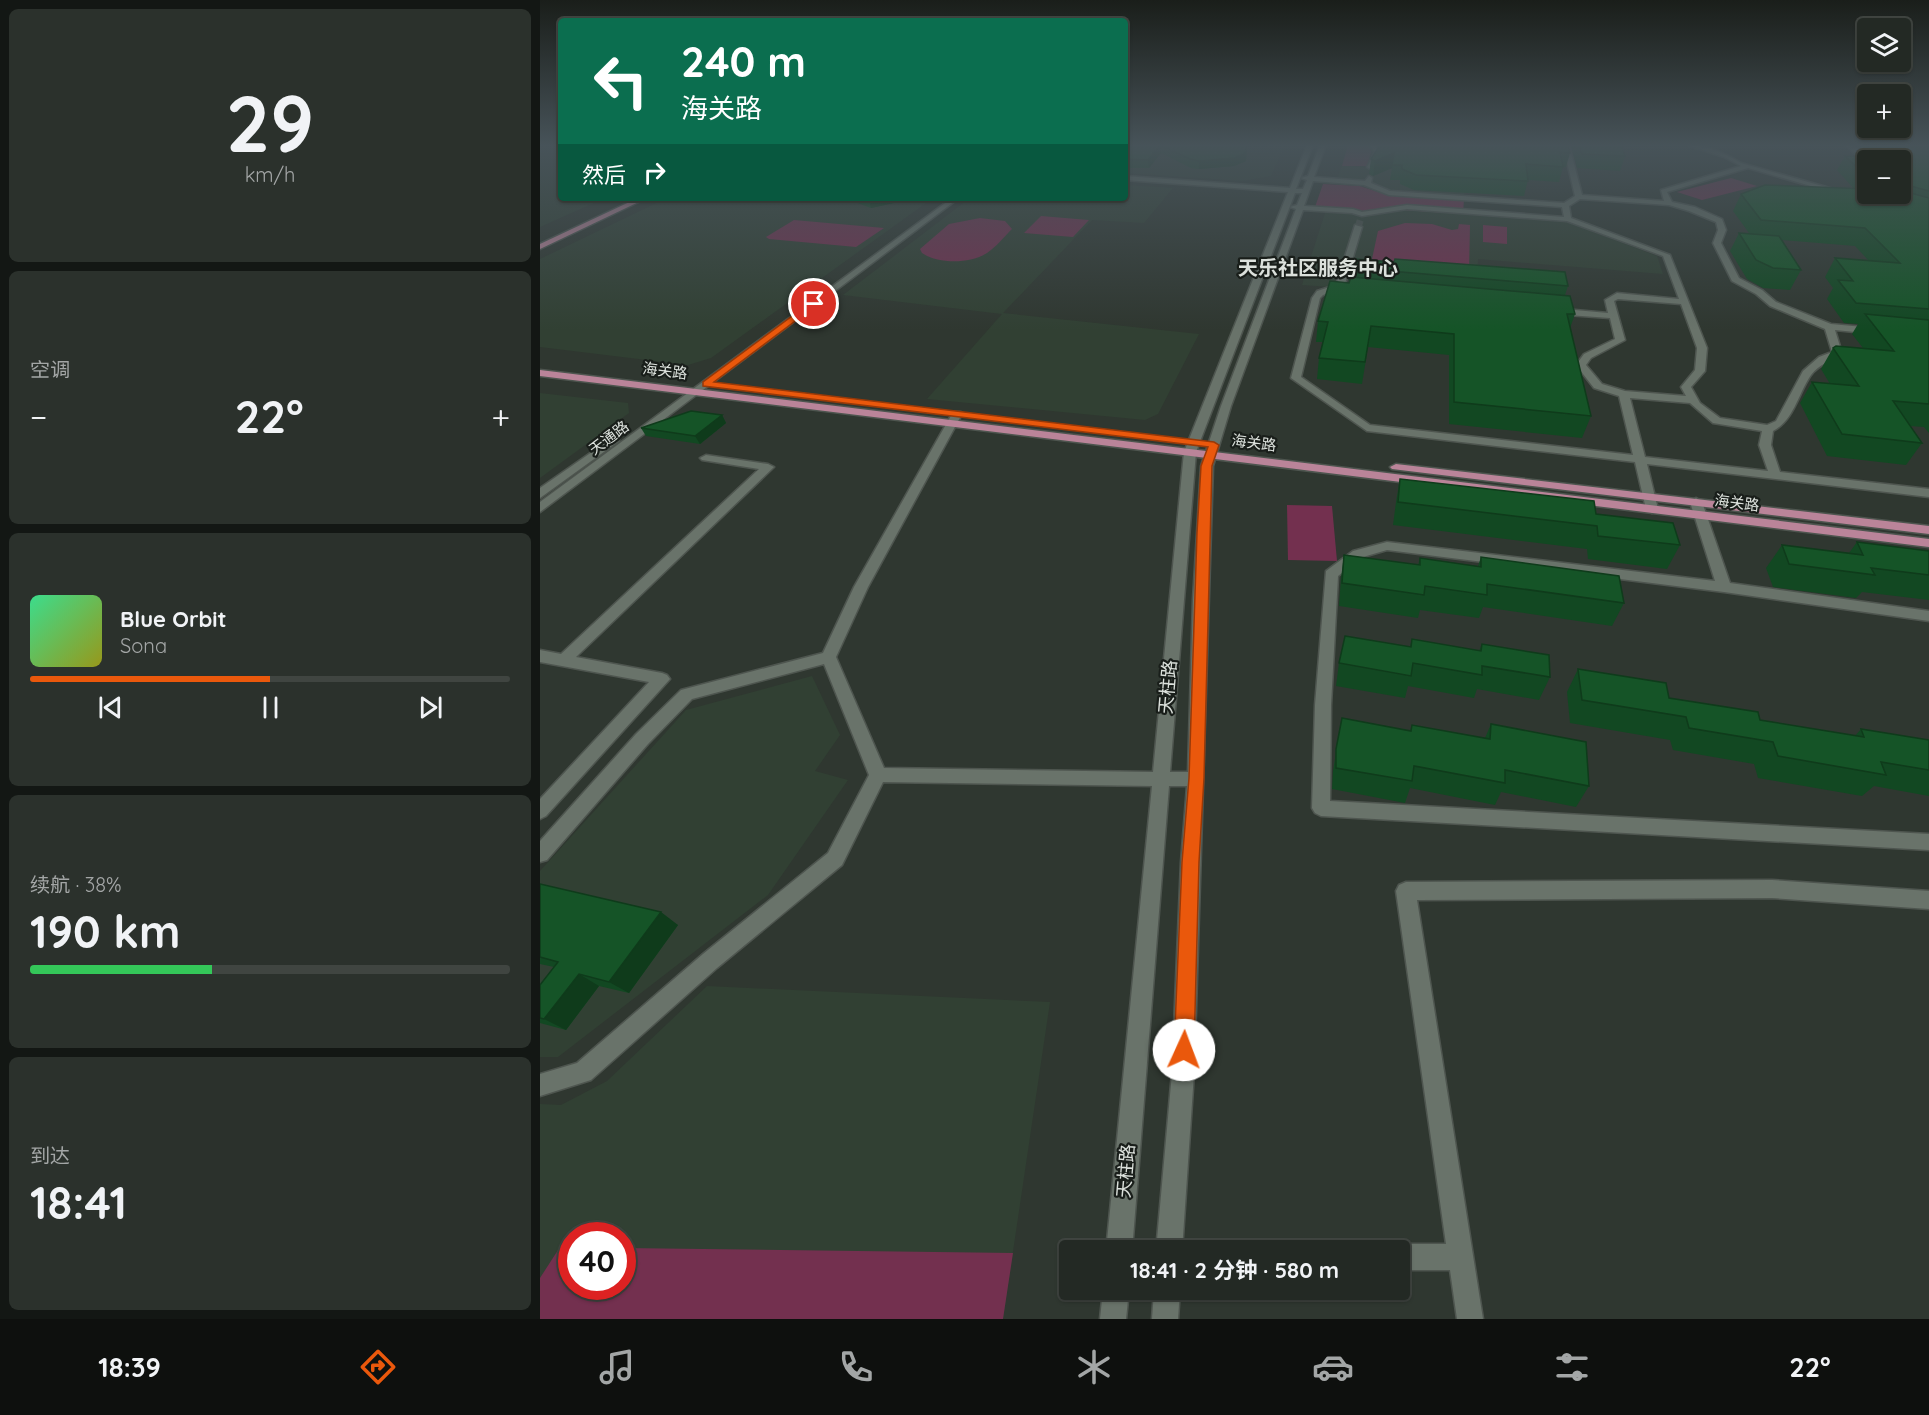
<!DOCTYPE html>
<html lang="zh">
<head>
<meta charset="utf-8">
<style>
	:root { --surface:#232924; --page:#2b312c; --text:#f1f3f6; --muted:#a3a6a6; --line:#404541; --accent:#ea580c }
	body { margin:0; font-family:Quicksand,"Noto Sans SC",sans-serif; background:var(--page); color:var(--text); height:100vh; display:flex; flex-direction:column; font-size:22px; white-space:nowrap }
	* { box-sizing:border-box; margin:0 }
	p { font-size:20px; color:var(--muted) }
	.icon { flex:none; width:33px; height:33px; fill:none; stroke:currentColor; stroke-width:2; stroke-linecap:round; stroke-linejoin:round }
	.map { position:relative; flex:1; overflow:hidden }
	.side { display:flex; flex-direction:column; gap:9px; padding:9px; background:#131714; width:540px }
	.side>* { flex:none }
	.top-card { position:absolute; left:18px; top:18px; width:570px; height:183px; border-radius:6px; box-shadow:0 2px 4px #0004,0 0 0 2px var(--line); background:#0b6e4f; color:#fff; overflow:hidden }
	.tools { position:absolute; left:1317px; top:18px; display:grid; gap:12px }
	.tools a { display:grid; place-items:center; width:54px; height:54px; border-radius:6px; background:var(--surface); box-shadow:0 2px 4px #0004,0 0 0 2px var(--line); font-size:30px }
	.speed { position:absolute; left:18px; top:1222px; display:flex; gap:12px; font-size:30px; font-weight:700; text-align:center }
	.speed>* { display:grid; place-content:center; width:78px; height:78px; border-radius:50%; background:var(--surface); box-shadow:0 2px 4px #0004,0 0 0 2px var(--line); line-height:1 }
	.speed .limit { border:9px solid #d22; background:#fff; color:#111 }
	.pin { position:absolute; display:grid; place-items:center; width:51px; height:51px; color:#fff; margin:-26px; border:3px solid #fff; border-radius:50%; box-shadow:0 2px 6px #0007 }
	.me { position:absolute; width:66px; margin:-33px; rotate:2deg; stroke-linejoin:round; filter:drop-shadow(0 0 4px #0008) }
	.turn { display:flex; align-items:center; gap:21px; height:126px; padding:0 24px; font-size:27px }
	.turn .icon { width:78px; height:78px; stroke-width:2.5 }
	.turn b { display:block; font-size:42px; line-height:51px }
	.then { display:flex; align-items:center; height:57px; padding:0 24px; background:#0003; gap:12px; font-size:22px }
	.big { font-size:45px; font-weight:700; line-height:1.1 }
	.side .widget { flex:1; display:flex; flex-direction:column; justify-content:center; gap:9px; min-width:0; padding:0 21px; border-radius:9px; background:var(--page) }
	.side .dial { align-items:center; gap:0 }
	.dial b { font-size:78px; line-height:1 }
	.song { display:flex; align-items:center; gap:18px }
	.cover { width:72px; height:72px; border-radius:9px; background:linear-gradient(135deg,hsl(150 70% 55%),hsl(60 70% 35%)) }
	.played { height:6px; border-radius:3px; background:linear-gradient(90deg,var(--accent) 50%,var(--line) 50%) }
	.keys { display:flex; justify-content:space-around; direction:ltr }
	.heat { display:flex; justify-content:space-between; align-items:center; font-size:33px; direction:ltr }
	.charge { height:9px; border-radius:4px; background:linear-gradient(90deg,#34c759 38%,var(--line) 0) }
	.trip { position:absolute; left:519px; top:1240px; width:351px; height:60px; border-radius:6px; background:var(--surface); box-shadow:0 2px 4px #0004,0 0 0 2px var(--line); font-weight:700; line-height:60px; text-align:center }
	.dock { display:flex; height:96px; justify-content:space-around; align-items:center; background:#0e100e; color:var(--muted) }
	.dock .icon { width:42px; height:42px }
	.dock .active { color:var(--accent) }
	.dock b { font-size:27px; color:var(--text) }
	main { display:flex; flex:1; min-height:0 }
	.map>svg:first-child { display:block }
	.built { fill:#314033; fill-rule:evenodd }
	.green { fill:#73304f }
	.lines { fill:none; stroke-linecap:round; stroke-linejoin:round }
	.minor-tunnel { stroke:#49504a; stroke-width:7; stroke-dasharray:7 4; stroke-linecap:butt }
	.minor-casing { stroke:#4e554f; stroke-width:3 }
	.major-casing { stroke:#4e554f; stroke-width:3 }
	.minor { fill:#69736a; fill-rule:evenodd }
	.major { fill:#ba8499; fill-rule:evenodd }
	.wall { fill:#124822; fill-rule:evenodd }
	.shaded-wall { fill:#0f3b1b }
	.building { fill:#155427; stroke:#0f3b1b; stroke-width:1.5 }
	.route { fill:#ea580c; stroke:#983908; stroke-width:1.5 }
	.labels { text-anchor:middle; stroke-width:4.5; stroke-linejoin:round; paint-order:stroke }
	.far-street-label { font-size:15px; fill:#dce1dc; stroke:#191e1a }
	.street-label { font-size:18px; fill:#dce1dc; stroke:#191e1a }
	.far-district-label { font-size:20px; font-weight:bold; fill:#dce1dc; stroke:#191e1a }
</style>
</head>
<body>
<main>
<section class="side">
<div class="widget dial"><b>29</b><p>km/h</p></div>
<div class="widget"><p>空调</p>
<div class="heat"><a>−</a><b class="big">22°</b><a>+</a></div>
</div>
<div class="widget">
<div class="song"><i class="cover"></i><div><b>Blue Orbit</b><p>Sona</p></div></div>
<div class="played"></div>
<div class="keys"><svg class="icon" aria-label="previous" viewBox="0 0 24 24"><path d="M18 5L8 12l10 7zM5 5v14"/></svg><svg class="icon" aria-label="pause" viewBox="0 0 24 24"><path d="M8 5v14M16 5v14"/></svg><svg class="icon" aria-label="next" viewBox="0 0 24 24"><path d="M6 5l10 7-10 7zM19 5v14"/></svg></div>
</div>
<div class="widget"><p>续航 · 38%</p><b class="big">190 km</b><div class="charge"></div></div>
<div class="widget"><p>到达</p><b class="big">18:41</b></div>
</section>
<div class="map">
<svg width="1389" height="1319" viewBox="0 0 1389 1319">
	<rect width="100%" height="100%" fill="#2f3730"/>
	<g class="built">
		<path d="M0,145H21V198H65L0,227Z"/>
		<path d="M585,145H745L731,176L703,181L585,173Z"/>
		<path d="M802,166L926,173L924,199L841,193L820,186L795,184Z"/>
		<path d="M585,185L633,188L604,223L552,220L463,313L659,334L618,414L605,420L387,399L462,314L303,295L430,198H585Z"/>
		<path d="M127,198H393L171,358L148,365L0,347V259Z"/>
		<path d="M786,210L841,214L867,210L1025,221L1117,256L1123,274L938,259L937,275L930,279L810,271L806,288L762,285Z"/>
		<path d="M0,393L88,403L89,413L0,478Z"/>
		<path d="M272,676L300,735L275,771L308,780L228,895L18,1057H0V871L146,710Z"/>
		<path d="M167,986L510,1002L463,1319H0V1104L21,1105L67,1081ZM32,1236H82V1287H32Z"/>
	</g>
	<g class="green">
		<path d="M808,145H829L831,152L827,166H802Z"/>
		<path d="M1191,178L1217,186L1162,200L1137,192Z"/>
		<path d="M783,184L820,186L841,193L924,199L923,214L862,210L841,214L775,207Z"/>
		<path d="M501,216L549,220L533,237L484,233Z"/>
		<path d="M440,218L465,221L472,229C464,237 456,247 447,253C430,264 398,264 382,253L380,249L409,224Z"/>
		<path d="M254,220L344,228L316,247L229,239L226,237Z"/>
		<path d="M865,223L892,224L912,230L918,229L919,224L930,225L929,273L842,266L832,259L838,231Z"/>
		<path d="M943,225L967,227V244L943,242Z"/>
		<path d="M747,505L792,506L797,561L748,560Z"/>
		<path d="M20,1247L31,1248L32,1287H82L83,1248L473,1253L463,1319H0V1278Z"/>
	</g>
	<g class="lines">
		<path class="minor-tunnel" d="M818,227L821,218"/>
		<g class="minor-casing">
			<g id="minor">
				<path d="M767,145H773L756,189H763L767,180L761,178L768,176L780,145H786L774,177L825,181L829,176L832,178L831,183L850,191L1024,203L1035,196L1023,145H1029L1042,195L1124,201L1121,190L1201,166L1184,157L1147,145C1166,145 1185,153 1201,163L1304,192L1302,195L1208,168L1127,192L1132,202L1155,207L1182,219L1186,230L1181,243L1199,278L1222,290L1236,302L1291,324L1335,328L1340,331L1335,334L1295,330L1302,353C1292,361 1279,364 1271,375C1258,394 1254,420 1233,431L1231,445L1240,472L1389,489V497L1107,464L1118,509L1112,513L1106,509L1095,462L827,431L751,378L772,298L777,291L796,285L815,225L822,227L804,287L783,295L780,298L761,377L830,425L1093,455L1079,396L1054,388L1036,365L1044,354L1075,339L1070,318L1013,314L1009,311L1013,308L1068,313L1065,300L1077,293L1139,299L1123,256L1027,221L867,209L822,216L812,213L763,210L691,406L673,466L654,1073L642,1251H616L632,1073L641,862L647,786H629L592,1251H566L612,786L343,782L302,865L177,968L51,1080L0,1096V1074L37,1063L163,954L288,853L329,775L284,664L152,699L108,744L7,860L0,862V841L96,734L141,690L283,653L314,587L413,412H421L422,414L328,587L296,657L344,768L613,772L644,452L748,192L585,180V176L750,188ZM773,181L824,185L849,195L1022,207L1024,217L867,205L822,212L813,209L764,206ZM755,193H762L757,205L750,207L756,209L681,406L661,466L653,600L648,772H630L656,452ZM1040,199L1129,205L1149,211L1176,222L1178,230L1173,243L1192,281L1216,294L1230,306L1285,329L1292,352L1279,357L1263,371L1236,421L1227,425L1180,418L1160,403L1151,387L1165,371L1167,348L1130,255L1031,218L1029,206ZM1078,299L1141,304L1157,348L1155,370L1141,387L1146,396L1085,391L1062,384L1046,365L1051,358L1085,340L1074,301ZM1090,398L1150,403L1173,423L1222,431L1219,445L1228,471L1105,457Z"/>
				<path d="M829,145H835L841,152L830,169L827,167L835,152Z"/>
				<path d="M1305,145H1312L1329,160L1328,165Z"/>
				<path d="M412,198H419L0,512V502Z"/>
				<path d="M75,436L79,437V441L0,498V488Z"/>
				<path d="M166,455L228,464L234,467L36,657L122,673L127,675L130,679L6,816L0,819V799L109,682L0,662V650L21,654L219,469L162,460L160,458Z"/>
				<path d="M1156,498L1162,502L1190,583L1389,611V621L1184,592L847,550L823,557L798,576L791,705L790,801L1389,834V850L781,816L775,813L772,808L775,705L786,571L813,551L847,542L1175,581L1150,502Z"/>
				<path d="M1232,880L1389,891V909L1232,898L877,900L943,1319H917L910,1270H860V1251H850L851,1248L860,1244H906L856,891L859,885L866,882Z"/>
				<path d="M563,1290H589L586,1319H560Z"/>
				<path d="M614,1290H640L638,1319H612Z"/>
			</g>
		</g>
		<g class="major-casing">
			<g id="major">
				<path d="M98,198H107L0,249V244Z"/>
				<path d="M0,370L1389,539V547L0,376Z"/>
				<path d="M856,464L1389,526V534L852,469L850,467Z"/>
			</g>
		</g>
		<use href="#minor" class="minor"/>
		<use href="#major" class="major"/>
	</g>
	<g class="wall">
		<path d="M585,145H707L706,161L694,166L659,169L651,168L621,153L609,168H585Z"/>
		<path d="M838,145H1028L1030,153L1026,167H1023L1019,182L988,180L984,196L874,190L860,184V180H850L852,168L833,176L829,174L831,159L839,147Z"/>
		<path d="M1031,145H1081L1085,156L1080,171L1037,168Z"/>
		<path d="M1316,145H1389V433L1384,427L1370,426L1382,443L1366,465L1287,456L1260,403L1272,382L1290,384L1281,369L1293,348H1323L1312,334L1318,324L1304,323L1287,299L1293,288L1285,277L1295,258L1329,261L1315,246L1242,240L1261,270L1250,290L1223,288L1207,279L1190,251L1199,233H1209L1193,211L1201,194L1314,189L1297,170L1305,156L1329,157ZM1328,160H1360V194H1328Z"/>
		<path d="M304,198H372V199L331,208Z"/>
		<path d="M814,268L1028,286L1025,295L1035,314L1030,328L1051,416L1042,438L909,424V355L828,347L822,384L777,379L779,358L783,342H776L778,321L809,283L813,277Z"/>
		<path d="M182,415L186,423L160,444L106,436L101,428Z"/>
		<path d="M860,479L1056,514L1140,545L1127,569L1048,559L1047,549L853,525L856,502Z"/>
		<path d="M1317,542L1389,551V600L1322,592L1316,598L1233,587L1226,568L1242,545L1309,553Z"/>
		<path d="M804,555L878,565L880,558L938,566L941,557L1084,603L1072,626L943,607L939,618L880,610L878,618L799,606L801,578Z"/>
		<path d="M872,639L939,651L942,644L1010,677L999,700L937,689L934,698L868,686L865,698L796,686L799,663L870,647Z"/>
		<path d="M1038,669L1129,698L1220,720L1315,736L1321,729L1389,740V796L1334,786L1322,796L1218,778L1214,764L1133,750L1130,740L1030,723L1027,692Z"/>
		<path d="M802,718L870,731L872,725L945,738L951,724L1049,786L1036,807L961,792L955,805L870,788L865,803L792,789L793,771Z"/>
		<path d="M0,884L138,925L89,993L59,986L26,1030L0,1023V985L14,967L0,964Z"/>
	</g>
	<g class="shaded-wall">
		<path d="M620,145L621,153L609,168L608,160Z"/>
		<path d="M707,145L706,161L694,166L659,169V161Z"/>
		<path d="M854,153L852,168L833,176L835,161Z"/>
		<path d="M332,198H372V199L331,208L329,199Z"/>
		<path d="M182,415L186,423L160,444L155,436Z"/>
		<path d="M121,912L138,925L89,993L69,982Z"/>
		<path d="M39,974L59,986L26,1030L4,1019Z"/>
	</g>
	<g class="building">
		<path d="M585,145H620L608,160L585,159Z"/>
		<path d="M620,145H706V153L694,158L659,161L650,159Z"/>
		<path d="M840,145H1028L1030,153L1020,152L1023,167L986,164L988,181L876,175L862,169V165H852L854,153L835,161L831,159Z"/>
		<path d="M1039,145H1081L1085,156L1042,154Z"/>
		<path d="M1338,145H1389V191L1360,183V160H1328V178L1305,156L1349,158L1338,149Z"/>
		<path d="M1225,185L1328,189V194H1360V190L1389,198V309L1316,303L1298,280L1313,281L1295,258L1360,263L1325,228L1221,220L1201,194Z"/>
		<path d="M1199,233L1239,236L1261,270L1233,268L1216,260Z"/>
		<path d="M816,259L854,262L855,259L1025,272L1028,286L814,268Z"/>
		<path d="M811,277L1030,296L1035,314H1027L1051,416L914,402V334L831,326L825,362L779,358L788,322L778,321L790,281L809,283Z"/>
		<path d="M1325,314L1389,320V404L1353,401L1382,443L1302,434L1272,382L1319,386L1293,348L1296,346L1354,351Z"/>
		<path d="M151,411L182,415L155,436L101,428Z"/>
		<path d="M860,479L1054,501L1056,514L1133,523L1140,545L1058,536L1057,526L858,502Z"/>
		<path d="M1317,542L1389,551V575L1331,568L1335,575L1249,564L1242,545L1323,555Z"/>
		<path d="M804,555L880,565V558L941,567V557L1079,576L1084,603L947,584V595L885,586L884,595L802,583Z"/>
		<path d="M805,636L871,647L872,639L941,651L942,644L1009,655L1010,677L942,666V675L873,663L871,676L799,663Z"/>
		<path d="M1038,669L1126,683L1129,698L1218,712L1220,720L1324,737L1321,729L1389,740V770L1341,762L1346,775L1238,756L1233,742L1149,728L1146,717L1042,700Z"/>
		<path d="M802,718L871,731L872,725L950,739L951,724L1046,742L1049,786L965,770V783L874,766L872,781L796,768V749Z"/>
		<path d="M0,884L121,912L69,982L39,974L4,1019L0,1018V985L18,962L0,957Z"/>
	</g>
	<linearGradient id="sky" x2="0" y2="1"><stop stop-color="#1a1e1a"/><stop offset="0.44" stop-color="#475359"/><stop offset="1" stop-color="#475359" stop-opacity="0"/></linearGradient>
	<rect width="1389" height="330" fill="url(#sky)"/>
	<path class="route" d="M271,302L278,304L174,382L674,442L679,445L672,466L664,778L659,862L654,1050L651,1057L644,1059L637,1057L634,1050L642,862L649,778L657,533L661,466L668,447L163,386V382Z"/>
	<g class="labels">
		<g class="far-street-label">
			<text transform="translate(125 371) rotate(7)" y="5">海关路</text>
			<text transform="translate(69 438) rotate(-37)" y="5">天通路</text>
			<text transform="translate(714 443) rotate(7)" y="5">海关路</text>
			<text transform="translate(1197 503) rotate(7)" y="5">海关路</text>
		</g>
		<g class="street-label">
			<text transform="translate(628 687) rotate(-85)" y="6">天柱路</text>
			<text transform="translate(586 1171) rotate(-85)" y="6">天柱路</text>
		</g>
		<g class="far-district-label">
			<text x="778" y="275">天乐社区服务中心</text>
		</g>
	</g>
</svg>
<div class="tools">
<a><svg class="icon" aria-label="layers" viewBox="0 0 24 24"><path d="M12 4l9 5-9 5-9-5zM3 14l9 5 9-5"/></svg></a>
<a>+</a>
<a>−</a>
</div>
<div class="speed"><div class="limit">40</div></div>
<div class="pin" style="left:274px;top:304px;background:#d93025"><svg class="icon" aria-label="arrive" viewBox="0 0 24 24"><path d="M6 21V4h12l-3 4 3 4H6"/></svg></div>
<svg class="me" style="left:644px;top:1050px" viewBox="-20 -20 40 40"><circle r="19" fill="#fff"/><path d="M0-13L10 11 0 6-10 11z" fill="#ea580c"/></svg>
<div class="trip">18:41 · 2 分钟 · 580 m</div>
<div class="top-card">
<div class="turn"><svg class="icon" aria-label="left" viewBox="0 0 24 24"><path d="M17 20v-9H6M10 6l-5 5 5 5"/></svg><div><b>240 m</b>海关路</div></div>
<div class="then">然后<svg class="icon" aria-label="right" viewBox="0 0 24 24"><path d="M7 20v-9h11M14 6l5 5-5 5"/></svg></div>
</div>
</div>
</main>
<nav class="dock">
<b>18:39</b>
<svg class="icon active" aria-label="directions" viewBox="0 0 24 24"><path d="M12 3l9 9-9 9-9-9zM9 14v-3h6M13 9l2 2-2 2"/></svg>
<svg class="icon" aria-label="music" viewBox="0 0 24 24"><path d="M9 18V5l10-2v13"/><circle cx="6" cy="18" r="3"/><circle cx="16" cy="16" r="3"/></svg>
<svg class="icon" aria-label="phone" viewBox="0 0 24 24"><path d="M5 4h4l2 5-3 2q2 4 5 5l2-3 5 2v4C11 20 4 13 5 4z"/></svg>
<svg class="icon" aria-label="climate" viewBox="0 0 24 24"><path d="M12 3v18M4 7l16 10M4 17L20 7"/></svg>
<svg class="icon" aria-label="car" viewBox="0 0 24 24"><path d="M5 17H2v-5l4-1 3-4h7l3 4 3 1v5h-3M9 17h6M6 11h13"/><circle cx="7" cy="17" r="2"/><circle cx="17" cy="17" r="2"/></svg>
<svg class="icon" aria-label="filters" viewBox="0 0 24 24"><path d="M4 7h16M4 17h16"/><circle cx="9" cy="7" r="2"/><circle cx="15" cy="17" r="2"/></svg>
<b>22°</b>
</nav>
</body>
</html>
